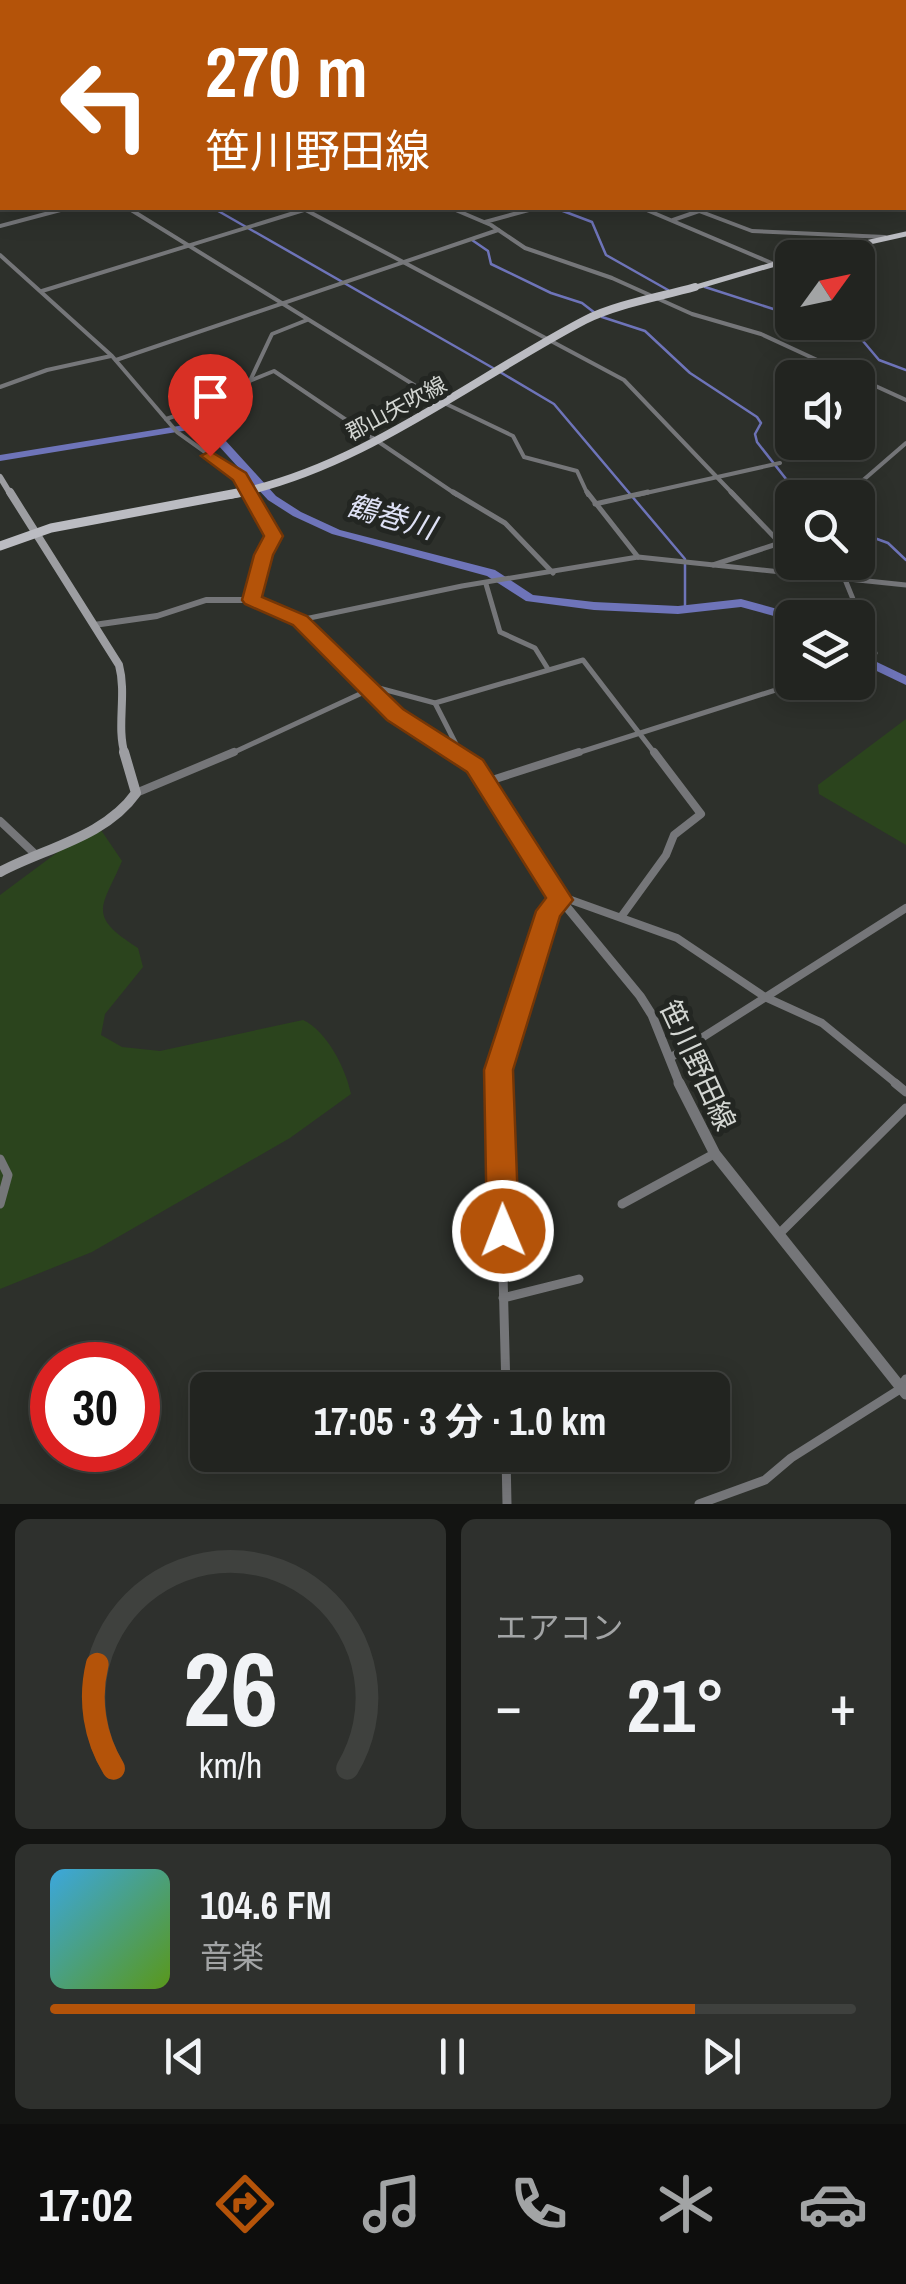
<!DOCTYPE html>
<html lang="ja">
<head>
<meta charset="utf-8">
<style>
	:root { --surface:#222420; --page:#2e302d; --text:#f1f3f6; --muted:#a2a4a5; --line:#3f413e; --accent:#b45309 }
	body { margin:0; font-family:"Archivo Narrow","Noto Sans JP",sans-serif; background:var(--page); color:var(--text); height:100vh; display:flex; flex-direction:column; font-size:38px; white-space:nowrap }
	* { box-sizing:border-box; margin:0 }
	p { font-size:32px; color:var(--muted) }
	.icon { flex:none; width:55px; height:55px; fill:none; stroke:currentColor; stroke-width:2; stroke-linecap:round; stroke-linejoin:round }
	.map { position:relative; height:1504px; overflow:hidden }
	.panel { display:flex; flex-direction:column; gap:15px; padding:15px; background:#131412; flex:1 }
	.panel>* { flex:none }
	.guide { position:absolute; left:0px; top:0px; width:908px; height:210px; box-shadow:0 5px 25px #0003,0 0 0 2px var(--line); background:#b45309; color:#fff; overflow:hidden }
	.needle { width:65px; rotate:57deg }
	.buttons { position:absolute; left:775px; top:240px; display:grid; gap:20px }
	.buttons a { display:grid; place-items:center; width:100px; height:100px; border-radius:15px; background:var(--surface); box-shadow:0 5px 25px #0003,0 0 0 2px var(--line); font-size:50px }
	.speed { position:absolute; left:30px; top:1342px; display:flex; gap:20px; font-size:50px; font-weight:700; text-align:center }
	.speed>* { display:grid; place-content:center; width:130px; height:130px; border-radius:50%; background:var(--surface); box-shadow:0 5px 25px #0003,0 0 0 2px var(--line); line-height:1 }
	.speed .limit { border:15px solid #d22; background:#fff; color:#111 }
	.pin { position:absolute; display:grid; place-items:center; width:85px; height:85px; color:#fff; margin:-102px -42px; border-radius:50% 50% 50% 0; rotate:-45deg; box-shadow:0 0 10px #0007 }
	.pin .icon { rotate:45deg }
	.me { position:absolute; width:110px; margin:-55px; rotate:359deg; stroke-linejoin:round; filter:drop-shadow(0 0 8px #0008) }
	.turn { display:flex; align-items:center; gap:35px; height:210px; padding:0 40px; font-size:45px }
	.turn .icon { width:130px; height:130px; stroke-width:2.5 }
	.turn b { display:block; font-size:70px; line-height:85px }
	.big { font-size:75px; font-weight:700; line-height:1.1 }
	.panel .tile { flex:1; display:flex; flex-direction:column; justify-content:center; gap:15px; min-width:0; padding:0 35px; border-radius:15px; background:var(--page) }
	.panel .dial { align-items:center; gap:0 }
	.dial svg { height:260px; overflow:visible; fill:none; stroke:var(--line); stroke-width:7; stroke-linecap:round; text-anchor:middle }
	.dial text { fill:var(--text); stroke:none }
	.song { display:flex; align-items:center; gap:30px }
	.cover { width:120px; height:120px; border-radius:15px; background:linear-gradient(135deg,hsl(200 70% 55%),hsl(90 70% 35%)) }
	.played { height:10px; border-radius:5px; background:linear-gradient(90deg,var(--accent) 80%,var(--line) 80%) }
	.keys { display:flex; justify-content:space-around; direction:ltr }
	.heat { display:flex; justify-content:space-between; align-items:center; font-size:55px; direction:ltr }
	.panel .tiles { flex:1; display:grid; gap:15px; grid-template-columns:1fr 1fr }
	.tile:last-child { grid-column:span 2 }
	.trip { position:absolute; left:190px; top:1372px; width:540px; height:100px; border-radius:15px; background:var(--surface); box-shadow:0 5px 25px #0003,0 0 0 2px var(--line); font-weight:700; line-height:100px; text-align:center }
	.dock { display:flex; height:160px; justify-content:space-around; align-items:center; background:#0e0e0d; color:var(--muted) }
	.dock .icon { width:70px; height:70px }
	.dock .selected { color:var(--accent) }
	.dock b { font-size:45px; color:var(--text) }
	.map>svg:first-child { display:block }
	.green { fill:#2b441d }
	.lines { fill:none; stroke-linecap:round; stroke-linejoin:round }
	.stream { stroke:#6e74b9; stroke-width:2.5 }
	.river { fill:#6e74b9; fill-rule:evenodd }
	.minor-far4 { stroke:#757679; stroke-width:2.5 }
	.minor-far3 { stroke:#757679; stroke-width:4 }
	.minor-far2 { stroke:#757679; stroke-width:5 }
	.minor-far1 { stroke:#757679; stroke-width:8 }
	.minor { stroke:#757679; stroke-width:9 }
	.tertiary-far3 { stroke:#757679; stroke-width:4 }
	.tertiary-far2 { stroke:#757679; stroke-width:6 }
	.tertiary-far1 { stroke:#757679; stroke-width:9 }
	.tertiary { stroke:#757679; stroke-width:11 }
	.secondary-far2 { stroke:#9d9ea2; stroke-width:6 }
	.secondary-far1 { stroke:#9d9ea2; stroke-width:8 }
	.secondary { stroke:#9d9ea2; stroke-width:10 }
	.primary-far3 { stroke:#bbbcc2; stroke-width:4 }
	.primary-far2 { stroke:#bbbcc2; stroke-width:5 }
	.primary-far1 { stroke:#bbbcc2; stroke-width:8 }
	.primary { stroke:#bbbcc2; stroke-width:9 }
	.route { fill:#b45309; stroke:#753606; stroke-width:2.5 }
	.labels { text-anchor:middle; stroke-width:10; stroke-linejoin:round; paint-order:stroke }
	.far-street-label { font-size:22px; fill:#d3d6d2; stroke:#232622 }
	.street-label { font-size:28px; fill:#d3d6d2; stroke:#232622 }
	.water-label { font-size:30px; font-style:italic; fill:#dee1f5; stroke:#232622 }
</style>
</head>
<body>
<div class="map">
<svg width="906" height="1504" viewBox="0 0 906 1504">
	<rect width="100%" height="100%" fill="#2d302b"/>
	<g class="green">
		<path d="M906,719V845L819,794L818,785Z"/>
		<path d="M101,830L122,861C102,908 86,915 138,948L143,967L105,1014L101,1035L122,1047L160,1051L303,1020C327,1031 346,1069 351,1094L290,1138L92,1252L0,1289V895L70,843Z"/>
	</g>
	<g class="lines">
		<g class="stream">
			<path d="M213,208L493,368"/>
			<path d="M555,208L592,222L606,255L668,290"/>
			<path d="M472,240L488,251L491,264L551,293L582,303L595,313"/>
			<path d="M705,287L792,315"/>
			<path d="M602,317L645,331L690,373L757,417L761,423L755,434L757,442L801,498"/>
			<path d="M812,322L852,328L879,360L906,370"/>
			<path d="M500,372L554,404L685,559V609"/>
			<path d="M858,532L888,543L906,560"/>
		</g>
		<g class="river">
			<rect x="0" y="22" width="2" height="4"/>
			<rect x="905" y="130" width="1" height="5"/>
			<path d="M197,423L225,440L276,496L301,512L340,530L495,570L533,595L594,602L678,606L741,599L799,615L801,618H792V621L741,607L678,614L594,610L526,601L487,576L332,534L293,516L268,500L217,444L195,429L0,461V455Z"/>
			<path d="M858,653L906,676V685L858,662Z"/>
		</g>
		<g class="minor-far4">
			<path d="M724,0L730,2"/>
			<path d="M361,2L376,0"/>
		</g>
		<g class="minor-far3">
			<path d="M128,208L440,401L513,436L524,457L577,471L588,495"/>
			<path d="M302,208L624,380L734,495"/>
			<path d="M451,208L491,225L525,248L612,278L692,314L761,334L856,378"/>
			<path d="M642,208L774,264"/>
			<path d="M673,220L699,211L752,231L885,237"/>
			<path d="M485,222L536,208"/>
			<path d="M0,226L68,208"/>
			<path d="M0,255L112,356L177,432L240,477L250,495"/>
			<path d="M42,291L307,209"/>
			<path d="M116,360L498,230"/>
			<path d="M858,378L906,400"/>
			<path d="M252,380L274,371L457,495"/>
			<path d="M0,387L47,370L111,356"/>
			<path d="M166,419L211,404L248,385L272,334L307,320"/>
			<path d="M637,495L780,463"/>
			<path d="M846,495L906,443"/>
		</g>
		<g class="minor-far2">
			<path d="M248,492L274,538L263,555L252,600"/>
			<path d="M453,492L505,523L553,573"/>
			<path d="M587,492L638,557"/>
			<path d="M842,498L849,492"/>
			<path d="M595,504L648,492"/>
			<path d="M779,542L792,532"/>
			<path d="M779,545L792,553"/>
			<path d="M811,562L844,577L875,653"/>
			<path d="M713,565L780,543L731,492"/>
			<path d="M486,584L500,632L535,648L548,669"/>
			<path d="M300,620L462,586L638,557L906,585"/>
			<path d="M435,703L583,660L656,755"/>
			<path d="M228,755L375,687L435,703L461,754"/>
			<path d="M571,755L801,682"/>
		</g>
		<g class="minor-far1">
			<path d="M486,782L579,752"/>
			<path d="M136,793L234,752"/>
			<path d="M0,821L34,853"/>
			<path d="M621,917L666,855L674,835L701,814L654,752"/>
			<path d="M670,1058L906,908"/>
			<path d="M498,1085V1071L549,911L561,900H571L677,938L765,997L822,1023L898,1085"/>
		</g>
		<g class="minor">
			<path d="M498,1083L506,1390"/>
			<path d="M895,1083L906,1092"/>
			<path d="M0,1159L8,1175L0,1204"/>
			<path d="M622,1204L714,1154"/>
			<path d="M779,1234L906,1108"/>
			<path d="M503,1298L579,1279"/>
			<path d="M506,1455L507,1504"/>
			<path d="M699,1504L765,1480L791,1458L897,1391L906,1379"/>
		</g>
		<g class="tertiary-far3">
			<path d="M863,0L873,2"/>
			<path d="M682,2L693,0"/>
		</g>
		<path class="tertiary-far2" d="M94,625L157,616L206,600H252L273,605L300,620L395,715L458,755"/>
		<path class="tertiary-far1" d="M454,752L475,766L561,900L640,996L652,1015L680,1085"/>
		<path class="tertiary" d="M679,1083L715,1154L906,1394"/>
		<path class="secondary-far2" d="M0,477L11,495"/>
		<path class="secondary-far1" d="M10,492L119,665C127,695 116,726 125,755"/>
		<path class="secondary" d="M0,872C45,848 105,837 136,793L124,752"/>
		<path class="primary-far3" d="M290,0L300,2"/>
		<g class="primary-far2">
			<path d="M798,258L906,234"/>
			<path d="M686,290L792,259"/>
		</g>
		<path class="primary-far1" d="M229,495C360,470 470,380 585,320C617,304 660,297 695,287"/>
		<path class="primary" d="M0,546L51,528L243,492"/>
	</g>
	<path class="route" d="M210,451L246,473L283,536L273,555L262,597L307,616L403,709L483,760L573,900L560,916L513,1070L519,1231L514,1242L503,1247L492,1242L487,1231L484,1070L536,911L546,898L467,772L387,720L293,625L245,604L242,600L254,555L264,536L233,480L201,456Z"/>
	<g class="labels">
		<g class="far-street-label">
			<text transform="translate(396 408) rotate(-28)" y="8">郡山矢吹線</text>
		</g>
		<g class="street-label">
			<text transform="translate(698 1065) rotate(65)" y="10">笹川野田線</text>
		</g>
		<g class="water-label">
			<text transform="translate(391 517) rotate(16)" y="10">鶴巻川</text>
		</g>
	</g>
</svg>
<div class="buttons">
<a><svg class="needle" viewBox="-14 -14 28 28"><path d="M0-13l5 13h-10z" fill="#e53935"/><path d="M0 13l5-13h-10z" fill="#a2a4a5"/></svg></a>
<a><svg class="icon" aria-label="sound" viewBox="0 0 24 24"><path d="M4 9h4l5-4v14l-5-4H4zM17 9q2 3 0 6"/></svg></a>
<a><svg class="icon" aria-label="search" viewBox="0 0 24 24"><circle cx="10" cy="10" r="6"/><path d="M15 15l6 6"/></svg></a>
<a><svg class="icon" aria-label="layers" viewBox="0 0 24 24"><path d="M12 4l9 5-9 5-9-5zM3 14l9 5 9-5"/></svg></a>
</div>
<div class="speed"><div class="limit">30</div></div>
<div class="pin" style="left:210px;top:456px;background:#d93025"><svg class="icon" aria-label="arrive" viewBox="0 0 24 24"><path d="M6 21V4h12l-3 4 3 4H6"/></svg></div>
<svg class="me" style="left:503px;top:1231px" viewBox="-20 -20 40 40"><circle r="17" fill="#b45309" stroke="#fff" stroke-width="3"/><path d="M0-11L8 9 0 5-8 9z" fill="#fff"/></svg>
<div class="trip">17:05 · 3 分 · 1.0 km</div>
<div class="guide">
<div class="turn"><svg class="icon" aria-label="left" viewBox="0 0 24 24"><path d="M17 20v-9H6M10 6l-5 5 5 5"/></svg><div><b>270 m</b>笹川野田線</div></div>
</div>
</div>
<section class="panel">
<div class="tiles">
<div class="tile dial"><svg viewBox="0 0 100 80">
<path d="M14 69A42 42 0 1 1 86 69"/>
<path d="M14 69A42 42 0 0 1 9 37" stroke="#b45309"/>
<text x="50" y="56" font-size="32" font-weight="700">26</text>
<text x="50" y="72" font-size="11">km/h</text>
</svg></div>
<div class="tile"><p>エアコン</p>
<div class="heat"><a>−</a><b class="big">21°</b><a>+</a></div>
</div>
<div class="tile">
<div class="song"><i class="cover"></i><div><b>104.6 FM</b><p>音楽</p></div></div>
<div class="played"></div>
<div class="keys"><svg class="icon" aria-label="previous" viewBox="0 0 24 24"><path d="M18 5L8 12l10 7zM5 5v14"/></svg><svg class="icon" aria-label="pause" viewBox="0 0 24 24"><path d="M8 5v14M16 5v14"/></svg><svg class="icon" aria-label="next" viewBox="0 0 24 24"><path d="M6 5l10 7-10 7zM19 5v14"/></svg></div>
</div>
</div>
</section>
<nav class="dock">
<b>17:02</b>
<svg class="icon selected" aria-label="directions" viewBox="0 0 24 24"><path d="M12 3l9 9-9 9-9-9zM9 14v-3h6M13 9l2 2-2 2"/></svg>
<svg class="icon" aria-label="music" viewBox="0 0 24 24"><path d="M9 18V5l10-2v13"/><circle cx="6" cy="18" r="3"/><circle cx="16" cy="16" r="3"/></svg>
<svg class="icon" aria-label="phone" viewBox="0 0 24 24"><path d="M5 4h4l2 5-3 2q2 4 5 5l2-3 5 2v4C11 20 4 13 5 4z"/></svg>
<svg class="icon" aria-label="climate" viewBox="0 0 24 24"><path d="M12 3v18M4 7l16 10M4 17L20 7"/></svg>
<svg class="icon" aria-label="car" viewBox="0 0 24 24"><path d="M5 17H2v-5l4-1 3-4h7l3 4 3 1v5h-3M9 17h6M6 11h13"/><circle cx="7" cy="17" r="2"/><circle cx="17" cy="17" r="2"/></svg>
</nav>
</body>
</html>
